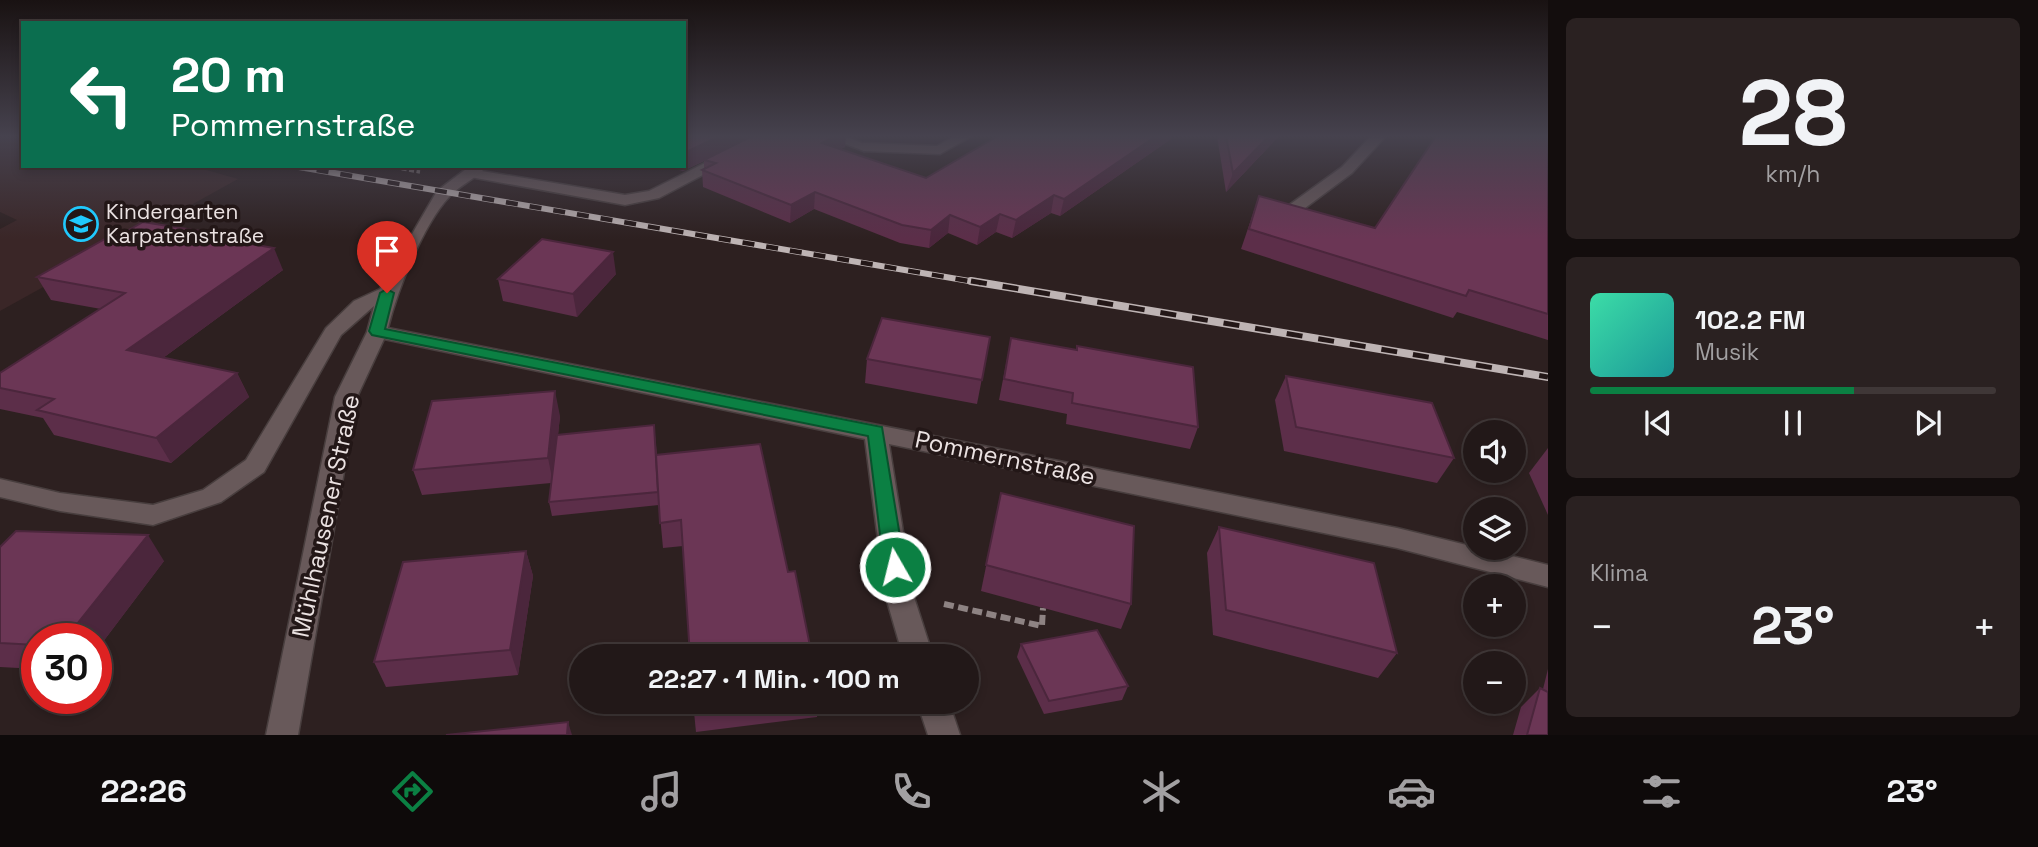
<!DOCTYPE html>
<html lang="de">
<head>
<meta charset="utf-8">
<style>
	:root { --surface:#221818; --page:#2a2121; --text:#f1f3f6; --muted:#a2a0a2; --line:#3f3737; --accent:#0b8043 }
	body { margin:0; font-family:"Space Grotesk",sans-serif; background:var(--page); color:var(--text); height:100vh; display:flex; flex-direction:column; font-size:26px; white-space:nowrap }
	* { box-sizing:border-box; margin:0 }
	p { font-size:23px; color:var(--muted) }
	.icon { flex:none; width:38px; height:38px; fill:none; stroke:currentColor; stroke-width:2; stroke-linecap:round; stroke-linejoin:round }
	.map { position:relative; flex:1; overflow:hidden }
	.side { display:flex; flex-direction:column; gap:18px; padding:18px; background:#130d0d; width:490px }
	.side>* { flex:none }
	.guide { position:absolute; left:21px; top:21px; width:665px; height:147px; border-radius:0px; box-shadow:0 4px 10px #0003,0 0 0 2px var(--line); background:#0b6e4f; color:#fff; overflow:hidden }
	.fabs { position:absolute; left:1463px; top:420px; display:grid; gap:14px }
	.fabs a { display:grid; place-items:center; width:63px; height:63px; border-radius:50%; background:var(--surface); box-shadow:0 4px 10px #0003,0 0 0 2px var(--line); font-size:35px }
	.speed { position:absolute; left:21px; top:623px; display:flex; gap:14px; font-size:35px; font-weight:700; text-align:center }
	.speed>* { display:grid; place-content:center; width:91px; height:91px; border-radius:50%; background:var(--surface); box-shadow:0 4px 10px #0003,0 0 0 2px var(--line); line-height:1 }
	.speed .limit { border:10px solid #d22; background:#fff; color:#111 }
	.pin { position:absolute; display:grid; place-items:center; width:60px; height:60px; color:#fff; margin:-72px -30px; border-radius:50% 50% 50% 0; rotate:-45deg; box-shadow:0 0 7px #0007 }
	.pin .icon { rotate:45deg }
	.me { position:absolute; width:77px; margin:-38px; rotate:352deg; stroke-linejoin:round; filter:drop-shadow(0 0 5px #0008) }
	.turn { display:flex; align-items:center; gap:24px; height:147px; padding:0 35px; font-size:32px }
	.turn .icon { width:91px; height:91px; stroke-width:2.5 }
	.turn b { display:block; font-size:49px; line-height:60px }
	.big { font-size:52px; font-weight:600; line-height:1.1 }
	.side .tile { flex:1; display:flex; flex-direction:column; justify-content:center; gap:10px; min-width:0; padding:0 24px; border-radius:10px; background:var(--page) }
	.side .dial { align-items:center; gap:0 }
	.dial b { font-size:91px; line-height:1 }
	.song { display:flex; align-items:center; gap:21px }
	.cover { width:84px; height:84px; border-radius:10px; background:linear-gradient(135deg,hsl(160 70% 55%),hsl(180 70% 35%)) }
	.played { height:7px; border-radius:4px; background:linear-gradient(90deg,var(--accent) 65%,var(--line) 65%) }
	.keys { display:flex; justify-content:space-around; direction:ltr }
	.heat { display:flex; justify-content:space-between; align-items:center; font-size:38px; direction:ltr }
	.trip { position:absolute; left:569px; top:644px; width:410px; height:70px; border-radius:35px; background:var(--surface); box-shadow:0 4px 10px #0003,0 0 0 2px var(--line); font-weight:600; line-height:70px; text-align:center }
	.dock { display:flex; height:112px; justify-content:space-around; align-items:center; background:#0e0a0a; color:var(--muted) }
	.dock .icon { width:49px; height:49px }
	.dock .active { color:var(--accent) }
	.dock b { font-size:32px; color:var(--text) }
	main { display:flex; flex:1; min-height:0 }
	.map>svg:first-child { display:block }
	.built { fill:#3a2627 }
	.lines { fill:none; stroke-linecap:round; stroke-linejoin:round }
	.lane-casing { stroke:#483e3e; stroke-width:3 }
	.street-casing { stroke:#483e3e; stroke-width:3 }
	.path-far1 { stroke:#8e8383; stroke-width:3.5; stroke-dasharray:5 2.5; stroke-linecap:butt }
	.path { stroke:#8e8383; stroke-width:6; stroke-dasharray:10 4.5; stroke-linecap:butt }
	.lane { fill:#68595a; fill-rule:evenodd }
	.street { fill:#68595a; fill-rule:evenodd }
	.rail-far1-casing { stroke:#beb4b4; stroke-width:6 }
	.rail-casing { stroke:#beb4b4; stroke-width:8 }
	.rail-far1 { stroke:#231717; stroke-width:4.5; stroke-dasharray:12; stroke-linecap:butt }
	.rail { stroke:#231717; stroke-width:5; stroke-dasharray:16; stroke-linecap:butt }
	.wall { fill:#5c2e49 }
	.shaded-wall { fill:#4b263c }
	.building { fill:#6b3655; stroke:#4b263c; stroke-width:2 }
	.route { fill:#0b8043; stroke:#07532c; stroke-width:2 }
	.labels { text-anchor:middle; stroke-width:7; stroke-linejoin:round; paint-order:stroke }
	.far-poi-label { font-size:21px; fill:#ebe2e2; stroke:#231717; text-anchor:start }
	.street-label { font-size:24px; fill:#ebe2e2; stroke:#231717 }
</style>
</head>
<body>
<main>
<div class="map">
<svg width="1548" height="735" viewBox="0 0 1548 735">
	<rect width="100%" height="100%" fill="#2d2020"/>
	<path class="built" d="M23,136V166H192L238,179L0,311V229L17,220L0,212V137Z"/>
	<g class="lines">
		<g class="lane-casing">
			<g id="lane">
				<path d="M759,136H777L659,198L625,205L470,177L463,173L470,169L625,195L649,191Z"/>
				<path d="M825,136H845L871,147L864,151Z"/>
			</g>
		</g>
		<g class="street-casing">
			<g id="street">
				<path d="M955,136H972L940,154L864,151L857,147L864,143L937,146Z"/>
				<path d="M1371,136H1386L1352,173L1297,214H1285V208L1342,167Z"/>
				<path d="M470,166H487C477,178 460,185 449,197C423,225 397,291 388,328L1397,528L1548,565V587L1397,548L889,444L913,594L933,656H903L885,594L865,439L384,339L357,397L298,735H266L335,397L367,332L374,306L341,335L264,472L221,502L153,525L60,511L0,497V479L60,493L153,505L203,490L246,460L326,328L354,301L380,289L437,191Z"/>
				<path d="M917,702H949L960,735H928Z"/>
			</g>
		</g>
		<path class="path-far1" d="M387,166L420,172"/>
		<path class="path" d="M944,604L1042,626L1043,608"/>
		<use href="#lane" class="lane"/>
		<use href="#street" class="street"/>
		<g class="rail-far1-casing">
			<path id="rail-far1" d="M293,166L981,283"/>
		</g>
		<g class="rail-casing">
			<path id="rail" d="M971,281L1548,377"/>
		</g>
		<use href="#rail-far1" class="rail-far1"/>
		<use href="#rail" class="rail"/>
	</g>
	<g class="wall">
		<path d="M684,136L845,147L840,149L926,178L998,136H1171V139L1060,216L1051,213L1012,238L996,232L977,245L948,233L929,248L900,243L814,209L790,223L703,187L702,170L704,169V161L683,171L666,166H684Z"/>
		<path d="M1217,136H1279L1226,192Z"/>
		<path d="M1548,136V340L1457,312L1453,318L1241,249L1259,196L1375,228Z"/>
		<path d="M118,236L254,244L283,270L163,358L237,373L249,397L171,463L54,435L43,418L0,409V373L101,309L51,300L37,277Z"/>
		<path d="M616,274L577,317L503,301L498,279Z"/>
		<path d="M990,337L977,404L865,383L867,359Z"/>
		<path d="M1011,338L1076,350L1077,346L1198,427L1190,449L1066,424L1067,414L999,400Z"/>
		<path d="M1286,376L1454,458L1437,483L1284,451L1275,400Z"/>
		<path d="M560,416L558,435L654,425L657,455L788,572L812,656L683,546L663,548L659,505L552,516L549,502L551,483L422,495L413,470Z"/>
		<path d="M1548,448V515L1529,473Z"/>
		<path d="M1001,493L1131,604L1121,629L981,591Z"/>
		<path d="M1219,527L1397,653L1378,678L1213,635L1207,553Z"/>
		<path d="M0,547L164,561L96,651V639H37V669L0,667Z"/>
		<path d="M526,551L533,576L518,675L386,687L374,662Z"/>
		<path d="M1021,644L1128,686L1122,700L1044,714L1017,657Z"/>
		<path d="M1548,669V735H1513L1521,707L1540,688L1543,689Z"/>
		<path d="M693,702H818L817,717L696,732Z"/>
	</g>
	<g class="shaded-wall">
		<path d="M720,136H753L683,171L684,153Z"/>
		<path d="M835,136H846L845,147L822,159V143Z"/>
		<path d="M1156,136H1171V139L1060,216L1064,199Z"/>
		<path d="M1269,136H1279L1226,192L1233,173Z"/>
		<path d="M815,192L814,209L790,223L791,205Z"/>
		<path d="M1054,195L1051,213L1012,238L1016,220Z"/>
		<path d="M1000,214L996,232L977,245L980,227Z"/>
		<path d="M950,215L948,233L929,248L931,230Z"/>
		<path d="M251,239L260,258L274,248L283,270L141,374L127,350L245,243Z"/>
		<path d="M613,252L616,274L577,317L573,294Z"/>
		<path d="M237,373L249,397L171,463L156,438Z"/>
		<path d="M555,391L560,416L553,483L548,458Z"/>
		<path d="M148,535L164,561L96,651V639H65Z"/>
		<path d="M526,551L533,576L518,675L510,650Z"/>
		<path d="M568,722L572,735H567Z"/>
	</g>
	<g class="building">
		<path d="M684,136H720L684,153Z"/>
		<path d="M752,136H835L822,143L926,178L998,136H1156L1064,199L1054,195L1016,220L1000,214L980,227L950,215L931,230L902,225L815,192L791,205L702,170L716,163L704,160Z"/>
		<path d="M1226,136H1269L1233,173Z"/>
		<path d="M1436,136H1548V314L1469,290L1466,296L1249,229L1259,196L1375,228Z"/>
		<path d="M143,222L251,239L245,243L274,248L127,350L237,373L156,438L37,410L54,399L0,388V373L125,293L37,277L112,235L118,236Z"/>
		<path d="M542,239L613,252L573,294L498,279Z"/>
		<path d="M882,318L990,337L982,380L867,359Z"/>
		<path d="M1011,338L1077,350V346L1193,367L1198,427L1072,403L1073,393L1004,379Z"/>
		<path d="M1286,376L1432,403L1454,458L1296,427Z"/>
		<path d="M555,391L548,458L413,470L432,401Z"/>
		<path d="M654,425L658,492L549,502L557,435Z"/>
		<path d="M760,444L788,572L795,571L812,656H690L681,520L660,523L656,455Z"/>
		<path d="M1001,493L1134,526L1131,604L986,565Z"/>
		<path d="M1219,527L1374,563L1397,653L1226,610Z"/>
		<path d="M16,531L148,535L65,639H37V645L0,643V547Z"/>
		<path d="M526,551L510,650L374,662L403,562Z"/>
		<path d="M1097,630L1128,686L1049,701L1021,644Z"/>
		<path d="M1540,688L1548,692V735H1527Z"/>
		<path d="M693,702H739L693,707Z"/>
		<path d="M568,722L567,735H446Z"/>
	</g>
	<linearGradient id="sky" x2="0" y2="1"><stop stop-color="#191212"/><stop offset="0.57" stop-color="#46424e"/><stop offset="1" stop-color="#46424e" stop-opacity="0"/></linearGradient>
	<rect width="1548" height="239" fill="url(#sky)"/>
	<path class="route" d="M387,289L394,293L385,329L882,427L905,567L902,573H887L884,567L868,436L372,335L369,331L380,293Z"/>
	<defs>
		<g id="school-ring" transform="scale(1.75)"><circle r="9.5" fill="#231717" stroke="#20c9fd" stroke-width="1.5"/><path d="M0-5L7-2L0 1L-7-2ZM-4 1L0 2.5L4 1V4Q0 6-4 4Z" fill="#20c9fd"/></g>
	</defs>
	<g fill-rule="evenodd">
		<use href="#school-ring" x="81" y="224"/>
	</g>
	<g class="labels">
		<g class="far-poi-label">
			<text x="106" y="219">Kindergarten<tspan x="106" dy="24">Karpatenstraße</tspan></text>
		</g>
		<g class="street-label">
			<text transform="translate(1005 458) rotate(12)" y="8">Pommernstraße</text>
			<text transform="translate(326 516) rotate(-78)" y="8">Mühlhausener Straße</text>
		</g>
	</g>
</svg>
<div class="fabs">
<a><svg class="icon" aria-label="sound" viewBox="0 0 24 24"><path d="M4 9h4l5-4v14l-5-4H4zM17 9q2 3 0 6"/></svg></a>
<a><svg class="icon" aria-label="layers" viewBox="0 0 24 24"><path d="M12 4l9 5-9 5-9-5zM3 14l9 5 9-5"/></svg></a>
<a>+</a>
<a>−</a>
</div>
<div class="speed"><div class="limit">30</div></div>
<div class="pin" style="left:387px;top:293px;background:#d93025"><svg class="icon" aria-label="arrive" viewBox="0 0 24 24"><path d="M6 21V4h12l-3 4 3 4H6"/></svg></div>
<svg class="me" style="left:895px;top:567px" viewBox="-20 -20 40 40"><circle r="17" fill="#0b8043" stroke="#fff" stroke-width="3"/><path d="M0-11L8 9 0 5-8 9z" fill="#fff"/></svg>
<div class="trip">22:27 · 1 Min. · 100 m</div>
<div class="guide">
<div class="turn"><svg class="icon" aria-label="left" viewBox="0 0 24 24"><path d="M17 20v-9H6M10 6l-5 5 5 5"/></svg><div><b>20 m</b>Pommernstraße</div></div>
</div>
</div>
<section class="side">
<div class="tile dial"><b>28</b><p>km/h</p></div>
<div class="tile">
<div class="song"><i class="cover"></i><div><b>102.2 FM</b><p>Musik</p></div></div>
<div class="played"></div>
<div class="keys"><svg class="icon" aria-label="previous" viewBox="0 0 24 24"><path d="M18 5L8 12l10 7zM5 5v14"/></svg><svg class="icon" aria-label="pause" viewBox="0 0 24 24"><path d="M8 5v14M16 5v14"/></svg><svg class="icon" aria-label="next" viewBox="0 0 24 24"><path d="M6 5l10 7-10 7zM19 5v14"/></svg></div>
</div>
<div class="tile"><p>Klima</p>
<div class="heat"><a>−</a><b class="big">23°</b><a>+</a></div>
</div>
</section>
</main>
<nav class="dock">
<b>22:26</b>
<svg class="icon active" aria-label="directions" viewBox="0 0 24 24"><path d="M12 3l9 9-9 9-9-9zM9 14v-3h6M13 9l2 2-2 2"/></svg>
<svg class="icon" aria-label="music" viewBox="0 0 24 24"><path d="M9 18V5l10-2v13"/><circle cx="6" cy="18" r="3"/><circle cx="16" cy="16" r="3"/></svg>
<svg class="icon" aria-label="phone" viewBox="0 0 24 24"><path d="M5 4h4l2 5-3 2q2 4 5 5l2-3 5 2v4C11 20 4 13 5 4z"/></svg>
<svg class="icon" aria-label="climate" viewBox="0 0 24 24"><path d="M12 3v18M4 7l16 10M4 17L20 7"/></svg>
<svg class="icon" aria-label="car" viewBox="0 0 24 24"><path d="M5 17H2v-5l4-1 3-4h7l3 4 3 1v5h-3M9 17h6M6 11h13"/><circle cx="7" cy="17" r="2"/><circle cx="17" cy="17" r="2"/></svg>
<svg class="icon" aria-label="filters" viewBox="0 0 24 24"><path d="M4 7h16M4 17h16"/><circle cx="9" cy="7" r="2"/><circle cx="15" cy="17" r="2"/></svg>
<b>23°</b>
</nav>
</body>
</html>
